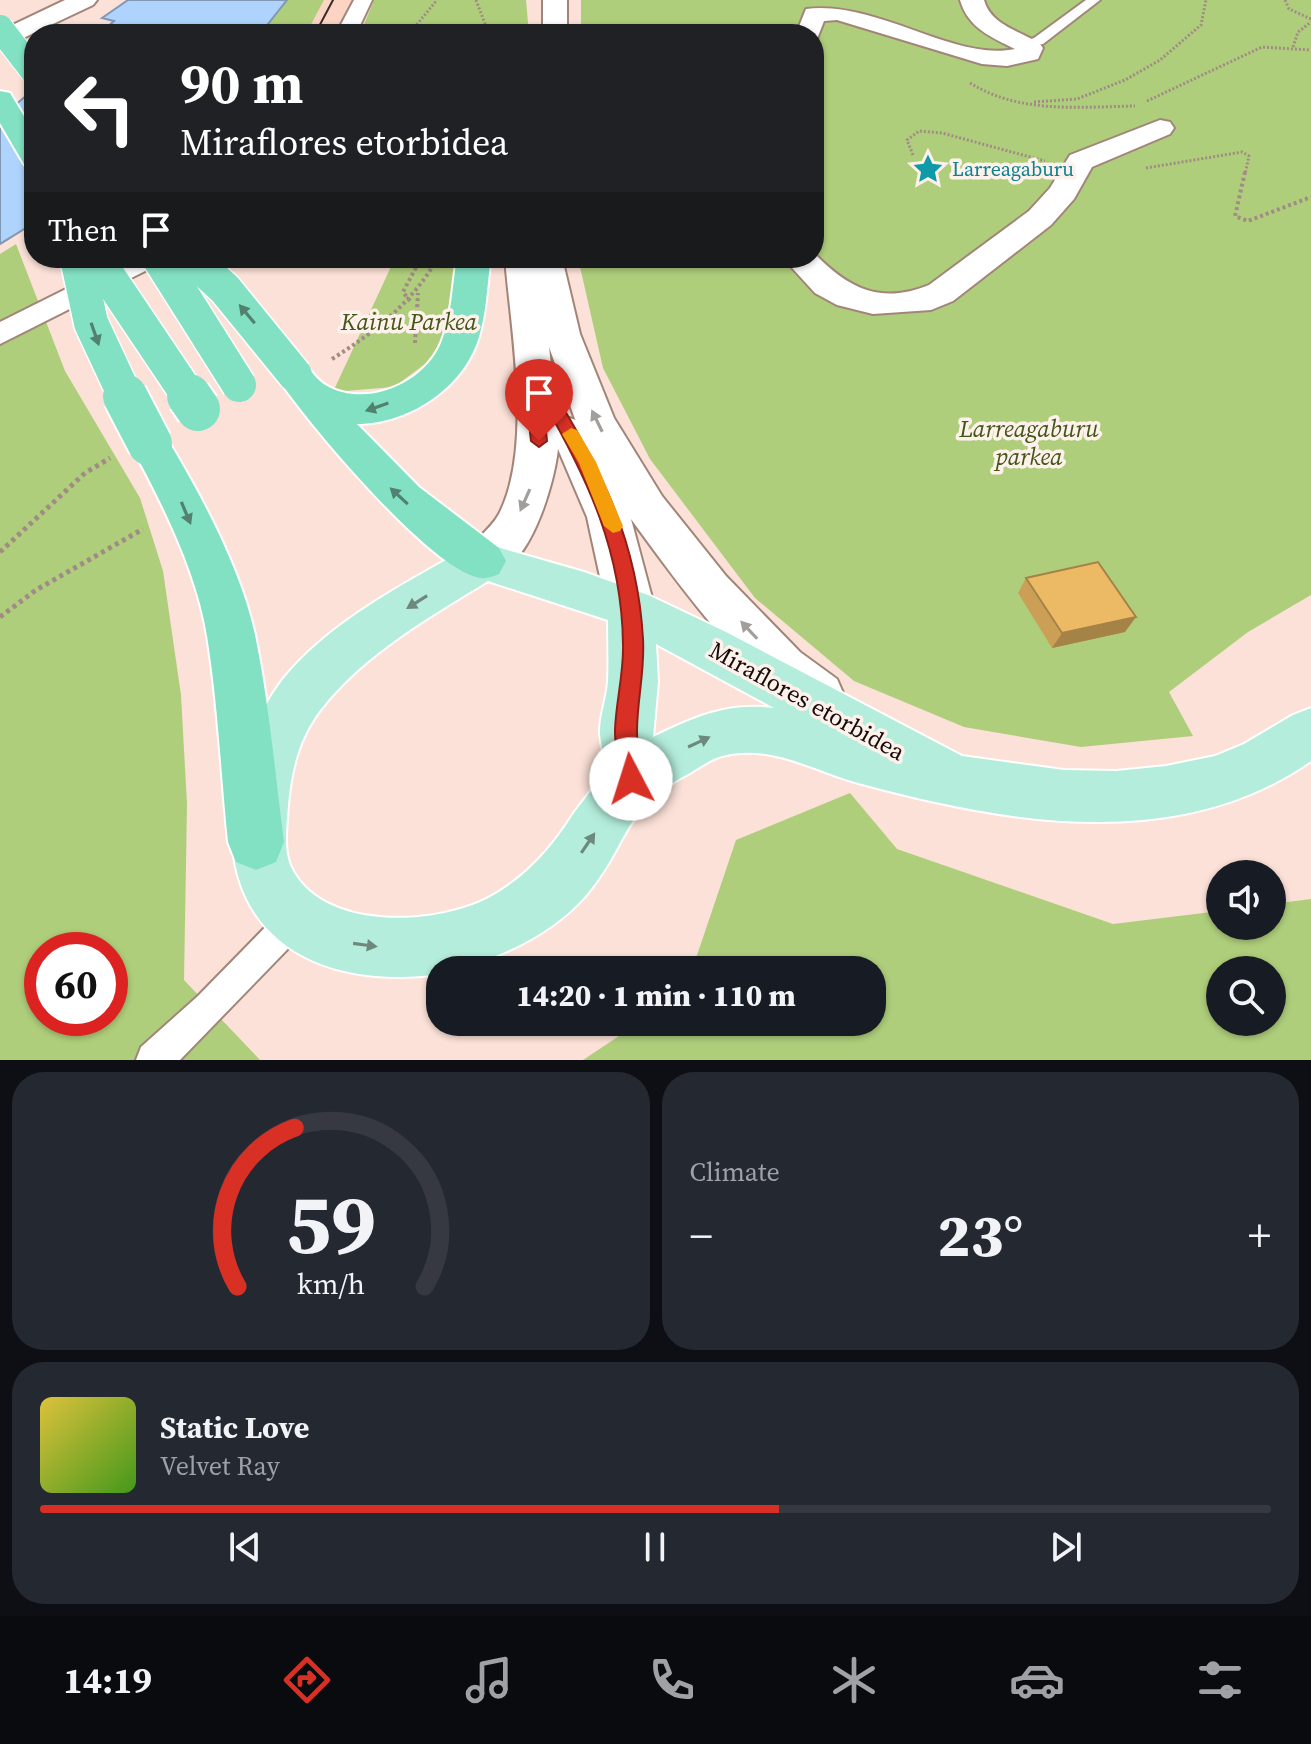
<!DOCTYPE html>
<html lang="en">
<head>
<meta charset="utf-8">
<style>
	:root { --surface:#171b24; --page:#242831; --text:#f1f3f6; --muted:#9ea1a6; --line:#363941; --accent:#d93025 }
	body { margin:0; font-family:"Source Serif 4",serif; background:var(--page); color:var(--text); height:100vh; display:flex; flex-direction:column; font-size:30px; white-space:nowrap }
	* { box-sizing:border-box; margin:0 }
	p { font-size:26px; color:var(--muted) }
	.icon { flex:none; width:44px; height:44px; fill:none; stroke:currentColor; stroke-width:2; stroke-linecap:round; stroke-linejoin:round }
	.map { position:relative; height:1060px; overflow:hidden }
	.drawer { display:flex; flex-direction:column; gap:12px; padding:12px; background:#0d0f14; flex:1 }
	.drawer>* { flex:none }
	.guide { position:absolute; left:24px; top:24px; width:800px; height:244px; border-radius:32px; box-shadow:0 2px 6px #0004; background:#202124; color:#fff; overflow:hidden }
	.tools { position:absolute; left:1206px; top:860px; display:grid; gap:16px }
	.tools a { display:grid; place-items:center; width:80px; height:80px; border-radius:50%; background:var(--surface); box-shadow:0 2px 6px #0004; font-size:40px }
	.speed { position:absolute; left:24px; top:932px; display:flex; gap:16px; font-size:40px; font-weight:700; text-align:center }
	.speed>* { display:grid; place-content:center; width:104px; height:104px; border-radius:50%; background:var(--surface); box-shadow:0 2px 6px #0004; line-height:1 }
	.speed .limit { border:12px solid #d22; background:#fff; color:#111 }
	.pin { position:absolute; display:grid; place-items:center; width:68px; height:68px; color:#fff; margin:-82px -34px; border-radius:50% 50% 50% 0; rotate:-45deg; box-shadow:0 0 8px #0007 }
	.pin .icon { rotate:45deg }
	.me { position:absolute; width:88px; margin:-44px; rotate:355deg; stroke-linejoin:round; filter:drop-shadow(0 0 6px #0008) }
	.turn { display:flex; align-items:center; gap:28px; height:168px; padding:0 24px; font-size:36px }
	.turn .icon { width:104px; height:104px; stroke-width:2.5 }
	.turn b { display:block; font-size:56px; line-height:68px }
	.then { display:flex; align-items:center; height:76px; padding:0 24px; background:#0003; gap:16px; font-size:30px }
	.big { font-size:60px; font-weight:800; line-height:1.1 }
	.drawer .tile { flex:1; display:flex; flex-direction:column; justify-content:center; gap:12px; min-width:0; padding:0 28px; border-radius:32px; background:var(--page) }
	.drawer .dial { align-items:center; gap:0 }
	.dial svg { height:208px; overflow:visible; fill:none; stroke:var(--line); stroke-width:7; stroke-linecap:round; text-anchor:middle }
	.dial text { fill:var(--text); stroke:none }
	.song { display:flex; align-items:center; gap:24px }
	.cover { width:96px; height:96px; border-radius:12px; background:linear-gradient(135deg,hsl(50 70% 55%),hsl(100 70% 35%)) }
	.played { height:8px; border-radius:4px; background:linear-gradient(90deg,var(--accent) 60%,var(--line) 60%) }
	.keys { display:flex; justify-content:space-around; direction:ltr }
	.heat { display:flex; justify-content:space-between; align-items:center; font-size:44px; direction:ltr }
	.drawer .tiles { flex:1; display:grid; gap:12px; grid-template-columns:1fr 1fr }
	.tile:last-child { grid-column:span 2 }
	.trip { position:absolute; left:426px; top:956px; width:460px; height:80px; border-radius:32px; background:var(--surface); box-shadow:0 2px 6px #0004; font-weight:800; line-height:80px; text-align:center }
	.menu { display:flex; height:128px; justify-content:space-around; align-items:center; background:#090b0e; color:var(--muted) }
	.menu .icon { width:56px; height:56px }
	.menu .on { color:var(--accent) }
	.menu b { font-size:36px; color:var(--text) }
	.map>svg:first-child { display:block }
	.built { fill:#fcd4c4 }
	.green { fill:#afce7b; fill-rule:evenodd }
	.water { fill:#aed4fe; stroke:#8198b4; stroke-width:2 }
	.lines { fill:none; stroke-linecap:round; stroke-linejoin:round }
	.service-casing { stroke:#a28579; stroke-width:4 }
	.pedestrian-casing { stroke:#a28579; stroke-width:4 }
	.minor-casing { stroke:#a28579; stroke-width:4 }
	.tertiary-casing { stroke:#a28579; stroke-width:4 }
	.primary-casing { stroke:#fff; stroke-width:4 }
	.motorway-casing { stroke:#fff; stroke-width:4 }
	.path-far2 { stroke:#a08c85; stroke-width:3; stroke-dasharray:2 2; stroke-linecap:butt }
	.path-far1 { stroke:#a08c85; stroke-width:4; stroke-dasharray:3 3; stroke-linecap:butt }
	.path { stroke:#a08c85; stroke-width:5; stroke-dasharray:4 4; stroke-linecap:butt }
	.service { fill:#fff; fill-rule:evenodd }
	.pedestrian { fill:#fff; fill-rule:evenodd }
	.minor { fill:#fff; fill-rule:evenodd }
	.tertiary { fill:#fff; fill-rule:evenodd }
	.primary { fill:#b4eddb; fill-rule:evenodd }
	.motorway { fill:#82e1c3; fill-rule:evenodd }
	.tram { stroke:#3a2c27; stroke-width:2 }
	.motorway-bridge-far2-casing { stroke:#fff; stroke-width:28; stroke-linecap:butt }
	.motorway-bridge-far1-casing { stroke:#fff; stroke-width:37; stroke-linecap:butt }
	.motorway-bridge-casing { stroke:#fff; stroke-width:48; stroke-linecap:butt }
	.motorway-bridge-far2 { stroke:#82e1c3; stroke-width:26 }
	.motorway-bridge-far1 { stroke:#82e1c3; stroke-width:34 }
	.motorway-bridge { stroke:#82e1c3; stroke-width:44 }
	.wall { fill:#cba056 }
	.shaded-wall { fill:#a58246 }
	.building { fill:#ecba64; stroke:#a58246; stroke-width:2 }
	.oneway { fill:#52816f }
	.oneway2 { fill:#a29e9c }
	.oneway3 { fill:#6d887c }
	.route { fill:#d93025; stroke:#8d1f18; stroke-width:2 }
	.slow { fill:#f59e0b }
	.labels { text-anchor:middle; stroke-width:7; stroke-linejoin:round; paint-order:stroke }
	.far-culture-label { font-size:20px; fill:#0d838f; stroke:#fef1ec; text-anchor:start }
	.park-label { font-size:24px; font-style:italic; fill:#425618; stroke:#fef1ec }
	.street-label { font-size:24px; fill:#170c08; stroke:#fef1ec }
</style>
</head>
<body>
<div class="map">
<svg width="1311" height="1060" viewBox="0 0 1311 1060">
	<rect width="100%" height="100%" fill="#fbe1d7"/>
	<path class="built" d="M324,0H354L338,34H306Z"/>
	<g class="green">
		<path d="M287,0H324L306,34H260Z"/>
		<path d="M374,0H526L529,34H360Z"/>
		<path d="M581,0H1311V595L1248,632L1169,692L1193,736L1081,747L964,727L854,681L755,598L650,459L603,368L578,258H814V34H581Z"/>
		<path d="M16,244L65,371L140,498L163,571L181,695L187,804L184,980L260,1060H0V254ZM42,950H110V1018H42Z"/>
		<path d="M395,258H465L445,340L425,364L394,387L333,392Z"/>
		<path d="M850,793L897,849L1113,924L1220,911V926H1272V904L1311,899V1060H583L640,1022H872V970H692L736,840ZM1220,970H1272V1022H1220Z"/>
	</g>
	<g class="water">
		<path d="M128,0H287L260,34H99L114,21L102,18Z"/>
		<path d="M34,89V223L0,244V118Z"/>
	</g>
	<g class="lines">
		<g class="service-casing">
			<g id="service">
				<path d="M1086,0H1100L1043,44L1024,48L1017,44L1034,38Z"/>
				<path d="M297,901L308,906L313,917L308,928L180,1060H136L141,1047L198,996L286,906Z"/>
			</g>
		</g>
		<g class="pedestrian-casing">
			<g id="pedestrian">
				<path d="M354,0H372L356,34H336Z"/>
				<path d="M128,258H163L159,264L0,344V322Z"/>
			</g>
		</g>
		<g class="minor-casing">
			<g id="minor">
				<path d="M65,0H97L93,5L0,49V31Z"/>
				<path d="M960,0H984C991,25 1018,30 1039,43L1043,48L1038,59L1007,66L982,64L837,20L824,21L817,39L814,40V34H796L806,9C877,0 954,62 1015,49C991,37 968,28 960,0Z"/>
				<path d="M1160,120L1170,122L1174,128L1170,134L1092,167L1074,199L1051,225L953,301L931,310L873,314L837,305L815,293L783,258H814V253C848,288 880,305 929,285L1029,211L1050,188L1070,155Z"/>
			</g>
		</g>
		<g class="tertiary-casing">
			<g id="tertiary">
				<rect x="543" y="0" width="24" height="34"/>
				<path d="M505,258H562L580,334L614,418L662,496L726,576L800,652L837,679L844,695L837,711L819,718C756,694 672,575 631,519L655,609L648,623L631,629L614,623L607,609L587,517L558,449C554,485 529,574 485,578C479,579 472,576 467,574L460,561C470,542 489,532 499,514C533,447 511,333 505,258ZM549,347L575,419L576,420L569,418L557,421Z"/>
			</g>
		</g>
		<g class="primary-casing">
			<path id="primary" d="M483,543L584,572L648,595L726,632L962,756L1064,770L1116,771L1166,766L1215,756L1244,744L1293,715L1311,708V761C1178,854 1007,823 862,784C815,772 772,743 722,756C711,759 700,767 690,773C622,807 629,844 587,894C564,921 535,939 503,953C482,961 463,970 440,970V974C318,991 217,936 234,801C240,758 257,713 284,678C332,620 403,585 467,548ZM488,581L608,620C608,640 609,661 608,681C607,697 601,712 600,729C599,741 607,759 603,771C599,783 580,804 572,816C551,849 527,876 492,896C439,926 320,933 290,865C283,847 287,823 288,805C291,770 299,737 321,709C365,653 428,618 488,581ZM656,644L774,708C728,702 694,717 653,737L658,682Z"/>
		</g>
		<g class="motorway-casing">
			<g id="motorway">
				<path d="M0,91L10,93L34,133V167L24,164L0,123Z"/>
				<path d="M457,258H491C487,283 487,308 480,333C467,385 411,424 357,424L419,487L499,548L506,561L499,574C494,576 487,579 481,578C434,574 302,417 276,375L282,366C313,357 306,374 327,386C366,408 424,384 441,343C452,316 452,286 457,258Z"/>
				<path d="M150,429L164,434C199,491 241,569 255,635C269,703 275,773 284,842L276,862L256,870L236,862L228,842C221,774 218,703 207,636C197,572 161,500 130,444L136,434Z"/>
			</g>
		</g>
		<g class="path-far2">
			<path d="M476,0L489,34"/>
			<path d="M1285,0L1289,9L1311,19"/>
			<path d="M409,34L437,0"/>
			<path d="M1293,47L1298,32L1311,22"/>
			<path d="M970,83C1020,114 1079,107 1135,106"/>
			<path d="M1147,101L1262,47L1311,50"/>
			<path d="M1034,102L1077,99L1125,80L1160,60L1201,25L1206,0"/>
			<path d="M913,155L907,140L919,131L942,133L1045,161"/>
			<path d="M1146,168L1242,152L1249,156L1245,174"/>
		</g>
		<g class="path-far1">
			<path d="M1245,172L1235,216L1248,221L1311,197"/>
			<path d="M410,301L403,292L421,258"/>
			<path d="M415,343L418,293"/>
			<path d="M332,359C373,333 407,307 433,266"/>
		</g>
		<g class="path">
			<path d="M0,552L85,473L110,458"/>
			<path d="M0,617L36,590L143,529"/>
		</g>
		<use href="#service" class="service"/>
		<use href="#pedestrian" class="pedestrian"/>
		<use href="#minor" class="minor"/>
		<use href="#tertiary" class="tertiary"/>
		<use href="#primary" class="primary"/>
		<use href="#motorway" class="motorway"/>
		<path class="tram" d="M315,34L333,0"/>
		<g class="motorway-bridge-far2-casing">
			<path id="motorway-bridge-far2" d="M0,28L34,72"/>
		</g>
		<g class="motorway-bridge-far1-casing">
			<g id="motorway-bridge-far1">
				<path d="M77,258L91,323L126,398"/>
				<path d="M96,258L190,398"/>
				<path d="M159,258L239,385"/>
				<path d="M191,258L225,289L295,375"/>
			</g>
		</g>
		<g class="motorway-bridge-casing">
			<g id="motorway-bridge">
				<path d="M125,396L150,444"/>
				<path d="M189,396L198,409"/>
			</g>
		</g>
		<use href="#motorway-bridge-far2" class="motorway-bridge-far2"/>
		<use href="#motorway-bridge-far1" class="motorway-bridge-far1"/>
		<use href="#motorway-bridge" class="motorway-bridge"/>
	</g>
	<path class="wall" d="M1026,578L1125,632L1052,648L1018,593Z"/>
	<path class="shaded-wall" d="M1136,617L1125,632L1052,648L1062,633Z"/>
	<path class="building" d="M1098,562L1136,617L1062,633L1026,578Z"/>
	<defs><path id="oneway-solid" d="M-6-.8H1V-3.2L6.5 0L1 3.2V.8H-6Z" transform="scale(2)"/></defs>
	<g class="oneway">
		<use href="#oneway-solid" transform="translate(247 314) rotate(-130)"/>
		<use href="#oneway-solid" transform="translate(95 334) rotate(71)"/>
		<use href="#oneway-solid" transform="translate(377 407) rotate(161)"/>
		<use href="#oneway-solid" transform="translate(399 496) rotate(-137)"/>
		<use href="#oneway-solid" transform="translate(186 513) rotate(67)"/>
	</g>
	<g class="oneway2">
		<use href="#oneway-solid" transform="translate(597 421) rotate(-116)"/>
		<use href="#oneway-solid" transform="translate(525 500) rotate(114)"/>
		<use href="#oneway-solid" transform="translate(749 630) rotate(-133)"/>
	</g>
	<g class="oneway3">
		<use href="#oneway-solid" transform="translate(417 602) rotate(148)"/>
		<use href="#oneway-solid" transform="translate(699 742) rotate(-25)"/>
		<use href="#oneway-solid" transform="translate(588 843) rotate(-56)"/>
		<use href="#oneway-solid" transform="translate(365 945) rotate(8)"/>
	</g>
	<path class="route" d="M531,363L537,365C593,455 637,530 643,639C645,671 637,700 637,731C637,747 640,763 642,779L638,787L631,790L623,787L619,779C618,763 615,746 615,730C616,701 624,673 623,644C622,552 588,479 543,401L547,441L539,447L531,441L523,368Z"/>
	<path class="slow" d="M571,428L577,430L596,462L623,526L620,531L613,533L604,526L579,463L562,434Z"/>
	<defs>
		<g id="sight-bare" transform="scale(2.4)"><path d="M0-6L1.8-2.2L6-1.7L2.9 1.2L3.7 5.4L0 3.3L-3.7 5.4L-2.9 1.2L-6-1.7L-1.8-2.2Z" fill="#0f9aa8" stroke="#fef1ec" stroke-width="2.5" paint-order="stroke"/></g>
	</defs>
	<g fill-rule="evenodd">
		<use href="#sight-bare" x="928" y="169"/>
	</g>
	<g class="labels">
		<g class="far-culture-label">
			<text x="952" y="176">Larreagaburu</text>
		</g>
		<g class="park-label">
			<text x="409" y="330">Kainu Parkea</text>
			<text x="1029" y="437">Larreagaburu<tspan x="1029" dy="28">parkea</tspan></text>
		</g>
		<g class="street-label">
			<text transform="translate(807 701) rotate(29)" y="8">Miraflores etorbidea</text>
		</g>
	</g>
</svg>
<div class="tools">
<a><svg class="icon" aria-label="sound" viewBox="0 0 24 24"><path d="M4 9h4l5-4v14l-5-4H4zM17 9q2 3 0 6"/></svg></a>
<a><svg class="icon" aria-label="search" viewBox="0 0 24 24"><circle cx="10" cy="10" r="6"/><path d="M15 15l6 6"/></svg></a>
</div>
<div class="speed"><div class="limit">60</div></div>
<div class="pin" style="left:539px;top:441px;background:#d93025"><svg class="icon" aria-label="arrive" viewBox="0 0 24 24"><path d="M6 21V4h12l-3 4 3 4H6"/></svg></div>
<svg class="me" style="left:631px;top:779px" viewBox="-20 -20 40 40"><circle r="19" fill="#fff"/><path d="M0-13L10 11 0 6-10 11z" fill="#d93025"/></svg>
<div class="trip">14:20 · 1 min · 110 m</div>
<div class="guide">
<div class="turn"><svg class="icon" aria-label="left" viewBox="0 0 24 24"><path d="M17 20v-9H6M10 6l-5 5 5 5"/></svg><div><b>90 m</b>Miraflores etorbidea</div></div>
<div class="then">Then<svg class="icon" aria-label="arrive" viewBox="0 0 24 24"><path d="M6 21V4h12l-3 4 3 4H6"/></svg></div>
</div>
</div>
<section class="drawer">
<div class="tiles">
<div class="tile dial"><svg viewBox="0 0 100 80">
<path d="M14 69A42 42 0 1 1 86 69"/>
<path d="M14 69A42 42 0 0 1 36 8" stroke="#d93025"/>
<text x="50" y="56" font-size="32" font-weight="700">59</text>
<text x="50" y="72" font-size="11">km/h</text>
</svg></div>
<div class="tile"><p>Climate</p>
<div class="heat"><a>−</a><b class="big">23°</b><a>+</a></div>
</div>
<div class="tile">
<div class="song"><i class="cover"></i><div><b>Static Love</b><p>Velvet Ray</p></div></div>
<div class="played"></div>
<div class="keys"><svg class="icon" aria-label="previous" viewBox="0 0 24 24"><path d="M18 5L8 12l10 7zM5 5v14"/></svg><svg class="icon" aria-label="pause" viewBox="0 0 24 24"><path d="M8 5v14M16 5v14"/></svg><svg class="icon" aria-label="next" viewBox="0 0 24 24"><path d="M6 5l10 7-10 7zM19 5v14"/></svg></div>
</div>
</div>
</section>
<nav class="menu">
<b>14:19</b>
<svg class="icon on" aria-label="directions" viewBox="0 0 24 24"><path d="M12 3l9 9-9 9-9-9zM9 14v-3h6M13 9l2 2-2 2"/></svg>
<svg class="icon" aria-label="music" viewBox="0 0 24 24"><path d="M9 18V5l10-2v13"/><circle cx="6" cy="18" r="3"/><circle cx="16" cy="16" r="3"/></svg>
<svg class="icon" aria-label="phone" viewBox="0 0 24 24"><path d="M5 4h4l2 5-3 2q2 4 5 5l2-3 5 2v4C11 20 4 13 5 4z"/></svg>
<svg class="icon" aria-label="climate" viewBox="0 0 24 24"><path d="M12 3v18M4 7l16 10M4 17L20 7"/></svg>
<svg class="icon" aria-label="car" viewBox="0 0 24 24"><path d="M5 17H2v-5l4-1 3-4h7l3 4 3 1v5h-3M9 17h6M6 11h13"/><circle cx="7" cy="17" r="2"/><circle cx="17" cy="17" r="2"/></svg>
<svg class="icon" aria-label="filters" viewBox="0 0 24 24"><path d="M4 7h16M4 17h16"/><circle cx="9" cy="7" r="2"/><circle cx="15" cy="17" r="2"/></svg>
</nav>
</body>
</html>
